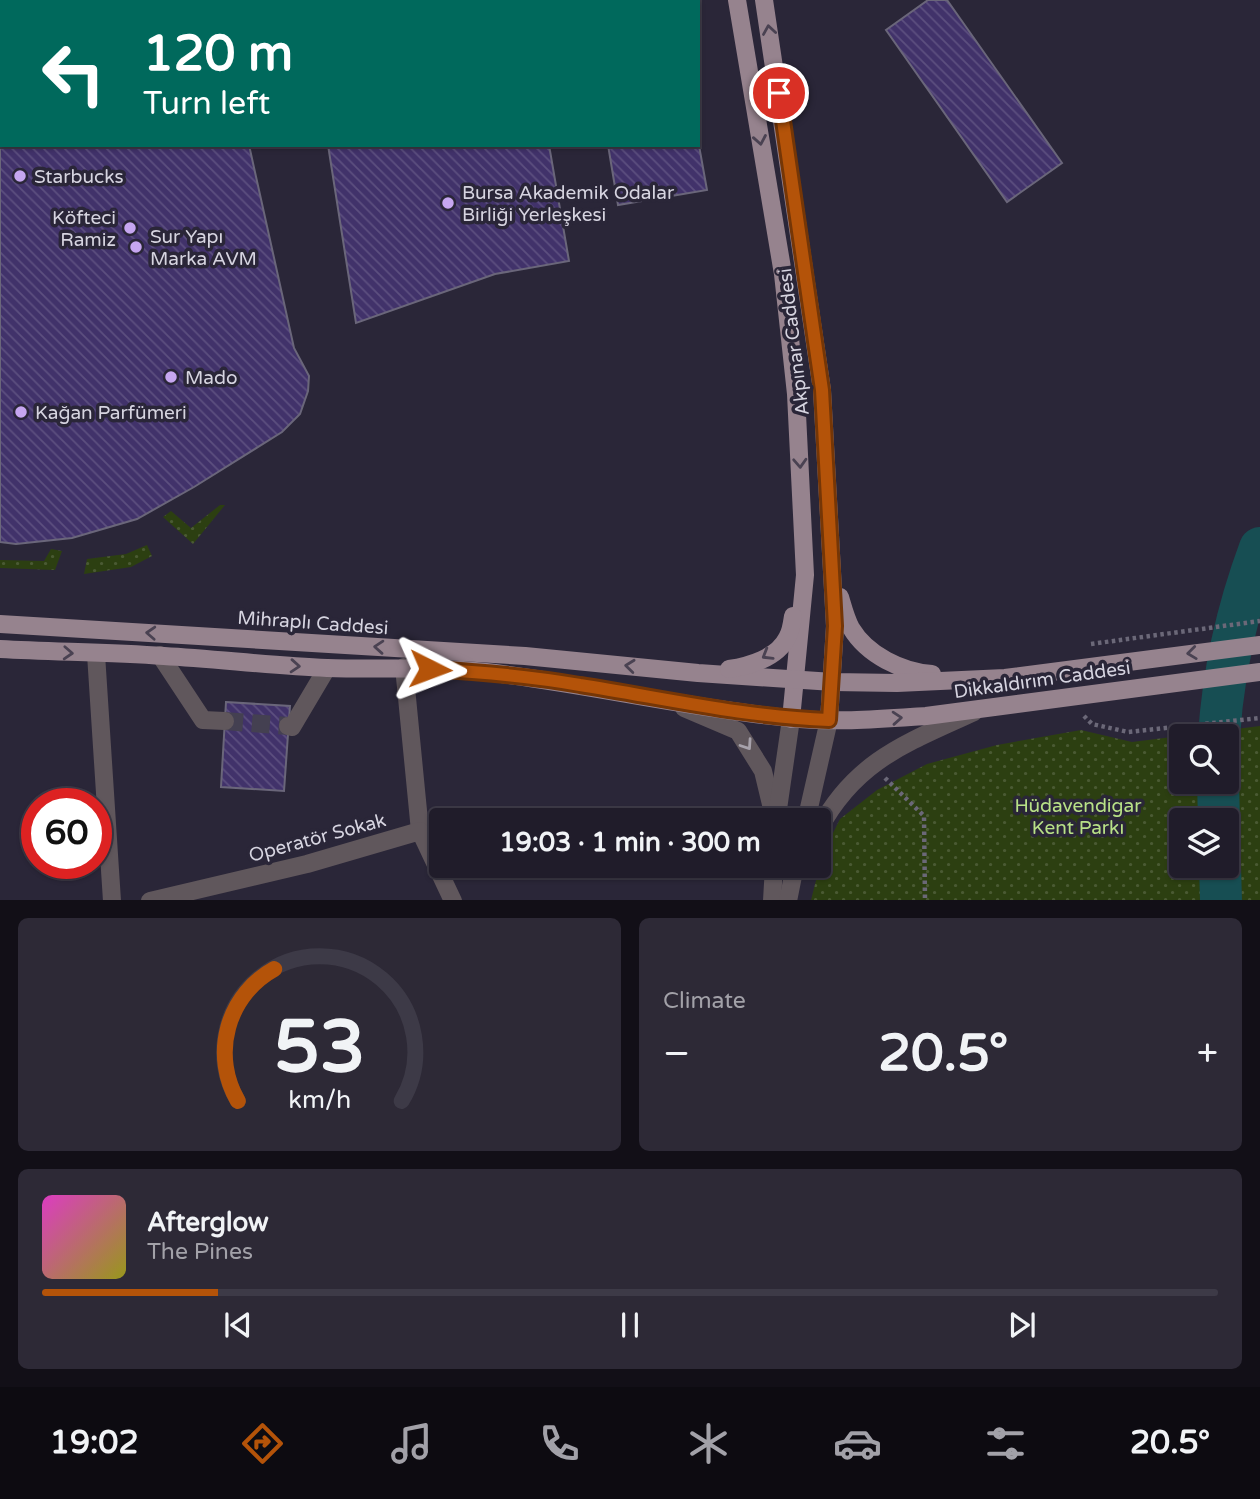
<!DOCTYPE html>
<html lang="en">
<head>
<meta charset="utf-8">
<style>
	:root { --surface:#201c2a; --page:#2d2936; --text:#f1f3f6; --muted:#a2a1a8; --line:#3d3a47; --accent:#b45309 }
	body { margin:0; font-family:"Varela Round",sans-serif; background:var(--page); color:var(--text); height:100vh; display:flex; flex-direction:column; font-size:26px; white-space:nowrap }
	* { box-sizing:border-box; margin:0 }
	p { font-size:23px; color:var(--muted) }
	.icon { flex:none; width:38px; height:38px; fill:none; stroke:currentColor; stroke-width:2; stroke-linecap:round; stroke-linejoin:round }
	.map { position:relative; height:900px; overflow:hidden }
	.details { display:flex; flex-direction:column; gap:18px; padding:18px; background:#120f17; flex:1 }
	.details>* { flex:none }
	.hud { position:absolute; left:0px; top:0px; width:700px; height:147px; box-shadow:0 2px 5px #0004,0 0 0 2px var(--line); background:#00695c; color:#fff; overflow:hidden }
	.controls { position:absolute; left:1169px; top:724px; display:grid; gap:14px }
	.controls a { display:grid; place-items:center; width:70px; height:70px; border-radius:7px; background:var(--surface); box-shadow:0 2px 5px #0004,0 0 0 2px var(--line); font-size:35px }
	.speed { position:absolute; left:21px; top:788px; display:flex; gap:14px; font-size:35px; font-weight:700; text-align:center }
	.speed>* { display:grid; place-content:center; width:91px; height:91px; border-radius:50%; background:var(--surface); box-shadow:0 2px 5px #0004,0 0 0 2px var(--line); line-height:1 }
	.speed .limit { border:10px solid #d22; background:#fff; color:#111 }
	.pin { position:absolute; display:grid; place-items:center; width:60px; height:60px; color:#fff; margin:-30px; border:4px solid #fff; border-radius:50%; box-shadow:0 2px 7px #0007 }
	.me { position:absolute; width:77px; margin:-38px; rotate:93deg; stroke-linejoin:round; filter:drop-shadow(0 0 5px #0008) }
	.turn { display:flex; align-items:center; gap:24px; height:147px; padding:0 28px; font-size:32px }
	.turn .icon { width:91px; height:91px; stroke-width:2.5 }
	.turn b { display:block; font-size:49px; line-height:60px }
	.big { font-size:52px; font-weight:800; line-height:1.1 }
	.details .widget { flex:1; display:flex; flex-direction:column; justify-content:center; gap:10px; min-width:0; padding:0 24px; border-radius:10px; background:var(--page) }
	.details .dial { align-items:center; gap:0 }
	.dial svg { height:182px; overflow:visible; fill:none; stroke:var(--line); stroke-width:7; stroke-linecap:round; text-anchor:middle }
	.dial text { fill:var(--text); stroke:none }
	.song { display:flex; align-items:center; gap:21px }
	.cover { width:84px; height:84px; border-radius:10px; background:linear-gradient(135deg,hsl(310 70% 55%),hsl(60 70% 35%)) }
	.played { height:7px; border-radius:4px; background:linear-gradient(90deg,var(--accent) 15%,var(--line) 15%) }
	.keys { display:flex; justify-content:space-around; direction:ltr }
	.heat { display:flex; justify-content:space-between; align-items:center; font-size:38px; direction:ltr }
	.details .tiles { flex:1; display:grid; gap:18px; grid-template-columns:1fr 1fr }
	.widget:last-child { grid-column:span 2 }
	.trip { position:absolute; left:429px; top:808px; width:402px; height:70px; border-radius:7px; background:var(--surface); box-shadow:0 2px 5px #0004,0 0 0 2px var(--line); font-weight:800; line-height:70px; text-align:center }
	.dock { display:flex; height:112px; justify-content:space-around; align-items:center; background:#0d0b11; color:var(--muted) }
	.dock .icon { width:49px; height:49px }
	.dock .on { color:var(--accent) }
	.dock b { font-size:32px; color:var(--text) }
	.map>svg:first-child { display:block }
	.grass { fill:url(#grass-dots); fill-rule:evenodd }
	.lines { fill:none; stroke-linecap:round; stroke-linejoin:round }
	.river { stroke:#174e53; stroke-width:42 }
	.building { fill:url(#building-back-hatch); stroke:#6a667a; stroke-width:2 }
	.minor-tunnel { stroke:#444051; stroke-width:18; stroke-dasharray:18 9; stroke-linecap:butt }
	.path { stroke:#6b6878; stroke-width:4.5; stroke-dasharray:3.5 3.5; stroke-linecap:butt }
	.minor { stroke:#60575c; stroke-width:18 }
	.major { stroke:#96838e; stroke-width:18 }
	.oneway { stroke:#4a4252 }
	.oneway2 { stroke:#a7a2ab }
	.route-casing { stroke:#753606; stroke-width:18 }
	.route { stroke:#b45309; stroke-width:12 }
	.poi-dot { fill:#c6a6f0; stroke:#2a2638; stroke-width:2.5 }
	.labels { text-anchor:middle; stroke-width:7; stroke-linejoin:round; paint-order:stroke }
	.poi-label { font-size:19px; fill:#d6d4e0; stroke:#2a2638; text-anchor:start }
	.street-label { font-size:19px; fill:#d6d4e0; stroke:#2a2638 }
	.park-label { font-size:19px; fill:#b8e187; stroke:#2a2638 }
</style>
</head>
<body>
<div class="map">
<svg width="1260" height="901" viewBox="0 0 1260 901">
	<defs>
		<pattern id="grass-dots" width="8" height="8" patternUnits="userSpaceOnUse" patternTransform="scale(1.75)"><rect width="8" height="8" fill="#2c3f11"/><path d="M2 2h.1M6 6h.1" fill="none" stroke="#4a5a33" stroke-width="1.8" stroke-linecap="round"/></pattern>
		<pattern id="building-back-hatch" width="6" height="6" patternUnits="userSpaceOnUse" patternTransform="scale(1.75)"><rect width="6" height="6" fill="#41326a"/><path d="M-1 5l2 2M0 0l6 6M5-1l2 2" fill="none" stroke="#5c4f7f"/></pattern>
	</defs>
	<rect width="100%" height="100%" fill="#2a2638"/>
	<g class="grass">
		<path d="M220,505H225L193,544L163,517L171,511L191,528Z"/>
		<path d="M147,545L152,556L131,567L84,574L87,559L126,554Z"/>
		<path d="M51,549L62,551L55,570L0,568V560L44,561Z"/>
		<path d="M1260,726V900H811L823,853L840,819L877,790L927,764L997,745L1081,730L1132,742ZM1181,737H1227V782H1181ZM1181,821H1227V866H1181Z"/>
	</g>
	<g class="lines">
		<g class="river">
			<path d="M1219,737C1223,671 1237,610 1260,548"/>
			<path d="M1218,782L1219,821"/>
			<path d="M1220,866L1221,901"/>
		</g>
	</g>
	<g class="building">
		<path d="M0,0H226L227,2H2V145H249L294,348L309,376L308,391L300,414L282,432L194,487L137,519L72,538L16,544L0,542Z"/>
		<path d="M306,0H406L407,2H306Z"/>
		<path d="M453,0H524L525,2H454Z"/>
		<path d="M928,0H947L1062,163L1007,202L886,30Z"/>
		<path d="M698,140L707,190L618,205L608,145H698Z"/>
		<path d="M328,145H549L569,261L495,274L356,323Z"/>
		<path d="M226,702L290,706L284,791L221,787Z"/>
	</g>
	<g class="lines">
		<path class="minor-tunnel" d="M225,721L288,726"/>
		<g class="path">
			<path d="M1091,644L1260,621"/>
			<path d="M1084,716L1092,724L1128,732L1260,718"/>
			<path d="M885,778L924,816L925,901"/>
		</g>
		<g class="minor">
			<path d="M96,654L112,901"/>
			<path d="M160,655L203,720L225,721"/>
			<path d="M404,667L420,831"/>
			<path d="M684,708L738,731L763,771L775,821"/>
			<path d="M288,726L292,727L327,668"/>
			<path d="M777,816L791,719"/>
			<path d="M806,821L829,720"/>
			<path d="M819,829C856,760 907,743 974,712"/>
			<path d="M150,901L307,864L420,831L453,901"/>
			<path d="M772,901L774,866"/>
			<path d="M788,901L795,866"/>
		</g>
		<g class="major">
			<path d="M737,0L783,274L796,394L805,575L791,719"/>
			<path d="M764,0L822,390L835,626L829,720"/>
			<path d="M840,597C843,607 846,619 851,628C867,655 902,672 932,674"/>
			<path d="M0,624L525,656L698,673L833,682L897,683L1005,678L1260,645"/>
			<path d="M0,649C54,652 109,652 164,656C218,659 273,666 327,668C380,670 433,666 486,672C587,684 687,708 789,718C834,723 881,719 926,716L1260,672"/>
			<path d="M729,669C749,666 777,658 787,638C791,632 792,623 793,616"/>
		</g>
	</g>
	<defs><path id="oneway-chevron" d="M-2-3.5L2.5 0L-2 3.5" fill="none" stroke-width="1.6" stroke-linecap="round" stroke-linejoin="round" transform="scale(1.75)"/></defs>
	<g class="oneway">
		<use href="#oneway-chevron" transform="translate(769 30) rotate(-99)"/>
		<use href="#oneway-chevron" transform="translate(760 140) rotate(80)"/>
		<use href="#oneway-chevron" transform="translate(800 463) rotate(87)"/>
		<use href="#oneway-chevron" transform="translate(151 633) rotate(-177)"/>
		<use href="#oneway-chevron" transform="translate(379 647) rotate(-176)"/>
		<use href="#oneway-chevron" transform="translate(68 653) rotate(3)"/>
		<use href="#oneway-chevron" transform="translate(1192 653) rotate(173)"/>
		<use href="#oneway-chevron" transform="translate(767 655) rotate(149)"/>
		<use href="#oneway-chevron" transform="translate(295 666) rotate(4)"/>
		<use href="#oneway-chevron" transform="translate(630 666) rotate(-174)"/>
		<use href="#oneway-chevron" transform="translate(897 718) rotate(-4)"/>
	</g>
	<use class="oneway2" href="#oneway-chevron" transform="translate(747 745) rotate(56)"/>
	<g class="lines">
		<g class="route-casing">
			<path id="route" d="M430,669C480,672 530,676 580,685C663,698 745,717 829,720L835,626L822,390L779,93"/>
		</g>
		<use href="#route" class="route"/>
	</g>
	<g class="poi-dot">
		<circle cx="20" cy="176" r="7"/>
		<circle cx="448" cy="203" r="7"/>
		<circle cx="130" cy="228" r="7"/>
		<circle cx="136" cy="247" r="7"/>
		<circle cx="171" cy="377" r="7"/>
		<circle cx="21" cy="412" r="7"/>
	</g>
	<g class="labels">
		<g class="poi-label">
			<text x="34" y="183">Starbucks</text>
			<text x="462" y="199">Bursa Akademik Odalar<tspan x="462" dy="22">Birliği Yerleşkesi</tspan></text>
			<text x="116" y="224" text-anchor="end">Köfteci<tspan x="116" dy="22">Ramiz</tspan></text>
			<text x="150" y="243">Sur Yapı<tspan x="150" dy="22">Marka AVM</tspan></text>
			<text x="185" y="384">Mado</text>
			<text x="35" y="419">Kağan Parfümeri</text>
		</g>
		<g class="street-label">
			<text transform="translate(793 342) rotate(-97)" y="7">Akpınar Caddesi</text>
			<text transform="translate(313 622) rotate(4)" y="7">Mihraplı Caddesi</text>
			<text transform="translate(1042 679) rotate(-8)" y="7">Dikkaldırım Caddesi</text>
			<text transform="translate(317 837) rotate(-15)" y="7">Operatör Sokak</text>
		</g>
		<g class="park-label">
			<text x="1078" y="812">Hüdavendigar<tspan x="1078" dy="22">Kent Parkı</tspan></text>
		</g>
	</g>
</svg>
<div class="controls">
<a><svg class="icon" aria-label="search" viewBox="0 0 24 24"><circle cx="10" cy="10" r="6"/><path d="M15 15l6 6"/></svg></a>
<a><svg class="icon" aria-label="layers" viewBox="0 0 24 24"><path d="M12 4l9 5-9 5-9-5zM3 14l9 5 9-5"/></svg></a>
</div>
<div class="speed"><div class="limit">60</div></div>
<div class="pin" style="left:779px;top:93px;background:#d93025"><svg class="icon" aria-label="arrive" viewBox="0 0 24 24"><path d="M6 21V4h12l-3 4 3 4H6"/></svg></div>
<svg class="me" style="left:430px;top:669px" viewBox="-20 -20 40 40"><path d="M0-17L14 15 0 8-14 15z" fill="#b45309" stroke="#fff" stroke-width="4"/></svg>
<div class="trip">19:03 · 1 min · 300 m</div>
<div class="hud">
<div class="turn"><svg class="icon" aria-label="left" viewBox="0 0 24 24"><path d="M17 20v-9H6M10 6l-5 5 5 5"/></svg><div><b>120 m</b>Turn left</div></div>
</div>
</div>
<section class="details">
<div class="tiles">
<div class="widget dial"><svg viewBox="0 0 100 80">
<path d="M14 69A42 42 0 1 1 86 69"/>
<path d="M14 69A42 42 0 0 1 30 11" stroke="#b45309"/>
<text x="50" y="56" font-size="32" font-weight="700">53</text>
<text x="50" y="72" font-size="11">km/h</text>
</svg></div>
<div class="widget"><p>Climate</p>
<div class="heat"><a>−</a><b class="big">20.5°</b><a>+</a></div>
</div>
<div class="widget">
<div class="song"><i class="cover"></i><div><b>Afterglow</b><p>The Pines</p></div></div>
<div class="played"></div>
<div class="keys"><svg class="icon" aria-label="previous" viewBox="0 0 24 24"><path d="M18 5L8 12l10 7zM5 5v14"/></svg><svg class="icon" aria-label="pause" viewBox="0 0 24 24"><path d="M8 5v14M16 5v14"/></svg><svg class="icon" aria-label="next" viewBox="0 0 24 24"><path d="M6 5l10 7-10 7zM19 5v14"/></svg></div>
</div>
</div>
</section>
<nav class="dock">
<b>19:02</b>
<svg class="icon on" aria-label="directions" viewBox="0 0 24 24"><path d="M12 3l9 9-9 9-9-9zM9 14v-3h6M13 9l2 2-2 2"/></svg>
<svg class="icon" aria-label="music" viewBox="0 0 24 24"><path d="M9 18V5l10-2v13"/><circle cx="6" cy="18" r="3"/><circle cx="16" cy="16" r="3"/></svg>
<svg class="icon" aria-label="phone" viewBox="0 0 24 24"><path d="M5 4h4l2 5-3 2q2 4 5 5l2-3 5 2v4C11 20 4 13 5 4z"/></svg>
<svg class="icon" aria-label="climate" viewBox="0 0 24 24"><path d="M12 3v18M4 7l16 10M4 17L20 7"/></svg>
<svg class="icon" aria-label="car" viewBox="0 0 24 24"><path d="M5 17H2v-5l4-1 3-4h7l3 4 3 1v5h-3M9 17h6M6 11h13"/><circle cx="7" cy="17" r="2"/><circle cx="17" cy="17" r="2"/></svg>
<svg class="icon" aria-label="filters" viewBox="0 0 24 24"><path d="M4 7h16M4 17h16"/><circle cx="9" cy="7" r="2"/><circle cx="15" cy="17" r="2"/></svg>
<b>20.5°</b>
</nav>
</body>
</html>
